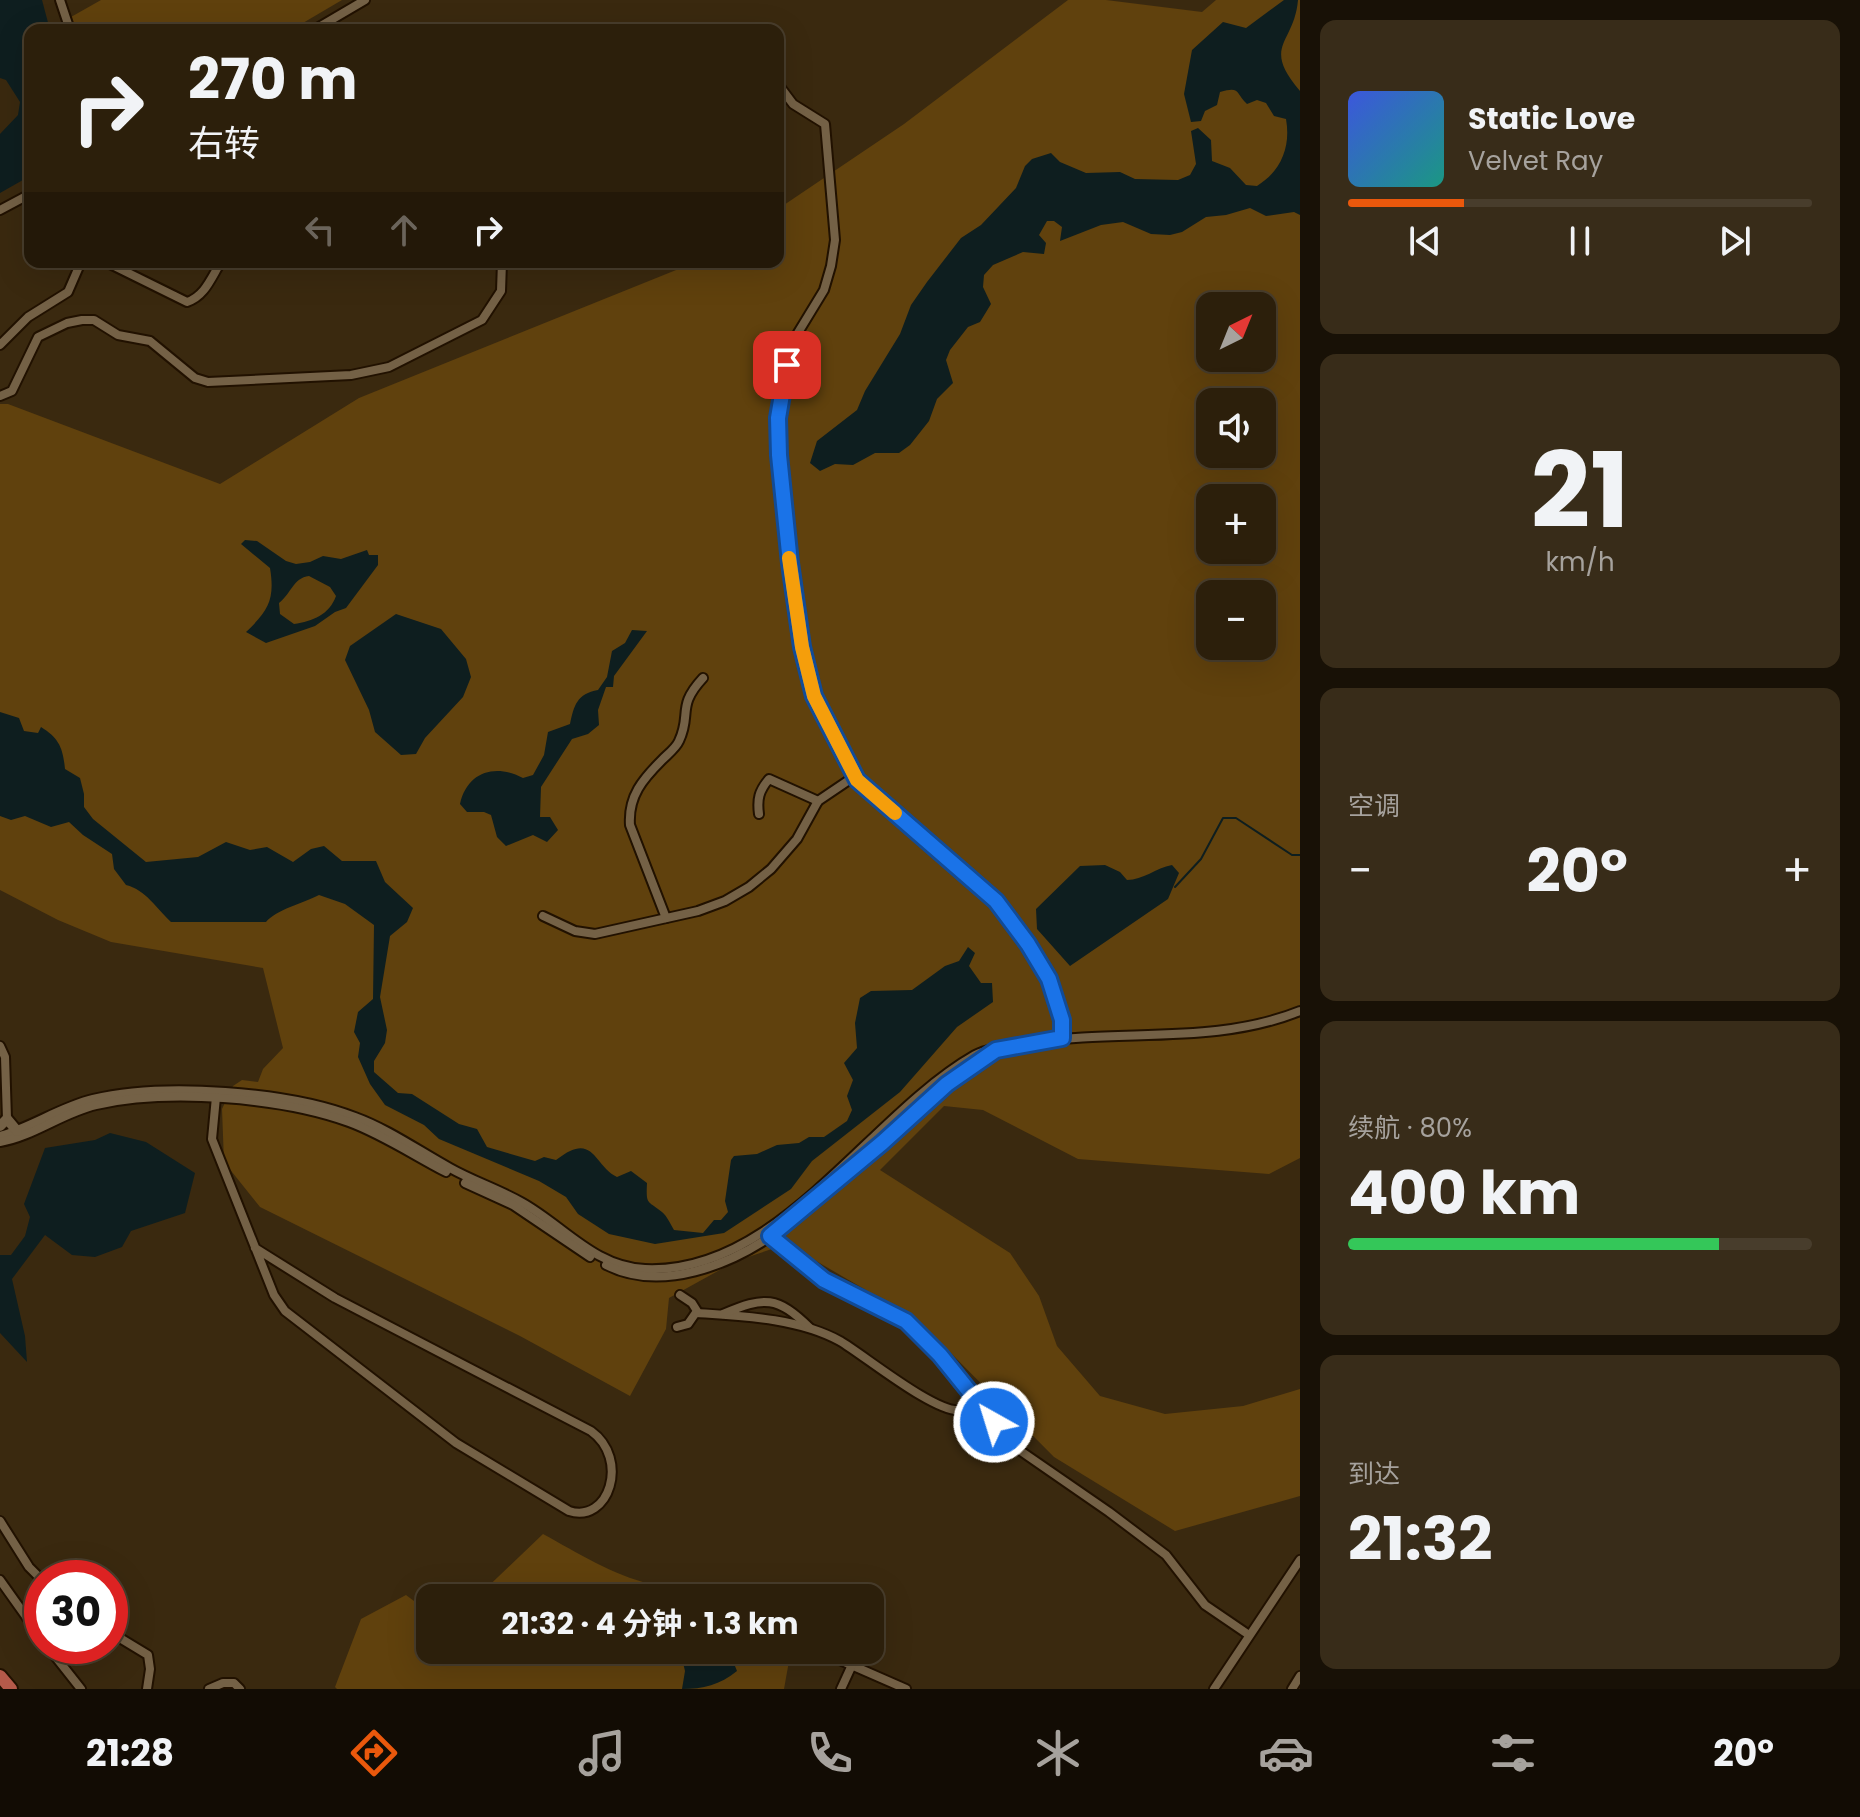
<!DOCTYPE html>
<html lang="zh">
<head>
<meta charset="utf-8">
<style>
	:root { --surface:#2c1f0b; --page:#382c19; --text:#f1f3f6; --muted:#a6a29d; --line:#483d2c; --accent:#ea580c }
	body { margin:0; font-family:Poppins,"Noto Sans SC",sans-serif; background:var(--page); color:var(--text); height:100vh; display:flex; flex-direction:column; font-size:30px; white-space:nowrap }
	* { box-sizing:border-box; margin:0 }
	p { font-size:26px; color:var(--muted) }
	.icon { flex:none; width:44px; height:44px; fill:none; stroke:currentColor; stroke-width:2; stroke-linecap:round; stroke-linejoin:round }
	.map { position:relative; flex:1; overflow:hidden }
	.details { display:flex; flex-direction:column; gap:20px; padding:20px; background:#181106; width:560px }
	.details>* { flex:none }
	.guide { position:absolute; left:24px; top:24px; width:760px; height:244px; border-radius:16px; box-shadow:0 8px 32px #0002,0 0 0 2px var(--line); background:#2c1f0b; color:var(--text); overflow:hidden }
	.needle { width:52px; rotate:43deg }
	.tools { position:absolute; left:1196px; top:292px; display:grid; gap:16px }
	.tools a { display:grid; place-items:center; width:80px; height:80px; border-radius:16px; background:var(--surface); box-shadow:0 8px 32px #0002,0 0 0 2px var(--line); font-size:40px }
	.speed { position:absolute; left:24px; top:1560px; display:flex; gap:16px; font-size:40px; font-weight:700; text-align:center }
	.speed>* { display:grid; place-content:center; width:104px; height:104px; border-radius:50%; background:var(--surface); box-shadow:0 8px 32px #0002,0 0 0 2px var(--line); line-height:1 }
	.speed .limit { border:12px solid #d22; background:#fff; color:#111 }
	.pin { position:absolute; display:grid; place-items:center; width:68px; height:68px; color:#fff; margin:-34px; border-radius:16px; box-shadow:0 4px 12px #0006 }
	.me { position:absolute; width:88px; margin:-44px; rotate:321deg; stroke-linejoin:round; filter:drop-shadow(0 0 6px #0008) }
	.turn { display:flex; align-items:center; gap:28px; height:168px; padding:0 32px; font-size:36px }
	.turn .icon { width:104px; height:104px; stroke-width:2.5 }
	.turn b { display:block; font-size:56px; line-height:68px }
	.lanes { display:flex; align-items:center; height:76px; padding:0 32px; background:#0003; justify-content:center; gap:40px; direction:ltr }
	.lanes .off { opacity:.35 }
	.big { font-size:60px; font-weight:700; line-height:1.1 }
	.details .tile { flex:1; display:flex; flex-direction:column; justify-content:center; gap:12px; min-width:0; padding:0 28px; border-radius:16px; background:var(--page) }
	.details .dial { align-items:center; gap:0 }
	.dial b { font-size:104px; line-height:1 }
	.song { display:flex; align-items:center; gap:24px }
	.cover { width:96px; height:96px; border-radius:12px; background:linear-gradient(135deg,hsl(230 70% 55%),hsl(170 70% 35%)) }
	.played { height:8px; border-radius:4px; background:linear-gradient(90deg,var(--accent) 25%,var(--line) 25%) }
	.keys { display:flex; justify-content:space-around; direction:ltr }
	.heat { display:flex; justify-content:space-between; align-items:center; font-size:44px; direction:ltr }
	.charge { height:12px; border-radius:6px; background:linear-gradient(90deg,#34c759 80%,var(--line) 0) }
	.trip { position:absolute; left:416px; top:1584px; width:468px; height:80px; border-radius:16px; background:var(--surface); box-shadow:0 8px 32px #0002,0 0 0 2px var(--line); font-weight:700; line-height:80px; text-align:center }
	.menu { display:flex; height:128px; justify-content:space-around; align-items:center; background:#120c04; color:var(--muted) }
	.menu .icon { width:56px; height:56px }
	.menu .current { color:var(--accent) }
	.menu b { font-size:36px; color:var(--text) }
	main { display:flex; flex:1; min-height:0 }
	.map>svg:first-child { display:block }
	.green { fill:#60410d; fill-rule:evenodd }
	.water { fill:#0e1e1f; fill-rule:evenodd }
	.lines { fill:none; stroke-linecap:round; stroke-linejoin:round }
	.stream { stroke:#0e1e1f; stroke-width:2 }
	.minor-casing { stroke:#211100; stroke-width:12 }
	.tertiary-casing { stroke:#211100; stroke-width:14 }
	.primary-casing { stroke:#211100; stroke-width:16 }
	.minor { stroke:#746146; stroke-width:8 }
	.tertiary { stroke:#746146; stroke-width:10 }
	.primary { stroke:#b55a4a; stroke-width:12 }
	.route-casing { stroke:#114b97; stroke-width:20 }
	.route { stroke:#1a73e8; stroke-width:14 }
	.slow { stroke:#f59e0b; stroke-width:14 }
</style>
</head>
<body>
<main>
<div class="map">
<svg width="1300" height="1689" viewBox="0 0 1300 1689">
	<rect width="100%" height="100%" fill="#3a290f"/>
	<g class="green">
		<path d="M101,0H342L291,30H75L71,17Z"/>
		<path d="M1068,0H1106L1202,12L1216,0H1300V1158L1269,1174L1078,1159L983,1110L944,1106L880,1170L1010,1253L1039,1296L1057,1346L1100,1396L1165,1414L1243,1406L1300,1389V1496L1175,1531L1054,1457L919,1321L787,1244L736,1261L669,1298L666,1329L630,1396L520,1336L260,1207L224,1162L222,1109L233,1086L242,1080L258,1082L263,1069L283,1048L263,968L111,942L58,920L0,890V404H8L220,484L359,398L696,262H778V209L904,124ZM1210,306H1262V358H1210ZM1210,402H1262V454H1210ZM1210,498H1262V550H1210ZM1210,594H1262V646H1210Z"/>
		<path d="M543,1534C578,1553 612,1575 651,1584C674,1590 696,1586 717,1598H476Z"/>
		<path d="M406,1595L430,1613V1650H791L784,1689H337L335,1687L361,1619Z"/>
	</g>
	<g class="water">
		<path d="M0,0H42L50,30H30V176L0,193V134L18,115L20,102L6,80L0,78Z"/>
		<path d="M1284,0H1298C1294,45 1261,45 1300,91V215L1294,212L1266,216L1250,208L1226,215L1206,217L1182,232L1170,235L1151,234L1123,222L1101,225L1060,241L1062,227L1054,221H1047L1039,235L1046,243L1044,254L1023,252L993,265L984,275L983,287L991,304L980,322L968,327L950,350L946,360L953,383L937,399L929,421L910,445L899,453H875L853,465L835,464L820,471L810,463L817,441L857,410L865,391L900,334L911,305L927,282L961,238L981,225L1016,188L1025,166L1032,159L1051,153L1060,162L1086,173L1120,172L1135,179L1178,180L1190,175L1196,164L1191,131L1198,128L1211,140L1212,161L1230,168L1246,185L1257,186C1281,171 1291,147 1286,119L1274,116L1266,103L1257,100L1247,104C1235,93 1241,86 1220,92L1217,105L1205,111L1201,121L1191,122L1184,94L1192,50L1223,22L1246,28Z"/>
		<path d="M245,540L257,541L286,561L296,564L310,562L323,556L341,559L367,550L369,555H378V565L346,608L335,612L315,626L266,643L246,632C269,610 275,599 270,568L241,544ZM309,576L330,587L336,596C329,615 313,621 294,624L280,614L279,603C291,594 293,578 309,576Z"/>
		<path d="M396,614L441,629L466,659L471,677L463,697L425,738L416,754L401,755L375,732L369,710L345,660L350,646Z"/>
		<path d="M632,630L647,631L614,676L613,687H606L598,710L599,725L588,734L572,739L541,787L540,817H550L558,830L547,842L533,835L506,846L497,837L491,815L484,812H467L460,804C467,772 495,763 523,778L533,775L544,755L548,732L570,724C574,705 577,694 598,690L607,677L612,651L625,643Z"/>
		<path d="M0,712L19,718L24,731L38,733L41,727C59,738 63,748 65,769L80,778L84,794V807L93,819L146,862L198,857L226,842L250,850L267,847L293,862L311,849L324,846L342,861H376L385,882L413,908L407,922L390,936L380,997L387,1030L385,1043L374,1061V1072L398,1093L412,1094L459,1124L477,1129L487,1147L535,1161L544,1157L556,1160C594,1130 593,1165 617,1177L631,1171L647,1183C646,1205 647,1200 662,1212C667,1216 671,1225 674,1230L703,1233L714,1220H721L728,1212L725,1201L731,1160L734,1156L757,1154L777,1145L799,1143L809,1137H824L847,1121L852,1110L847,1096L853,1080L844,1063L857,1048L855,1023L860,998L871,991L912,990L945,966L959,961L968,947L975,953L969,966L981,983H992L993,1002L957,1027L900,1092L812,1161L791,1189L724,1233L655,1244L609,1234L578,1214L566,1197L539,1181L439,1139L424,1125L385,1105L370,1084L358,1057L360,1043L354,1032L358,1012L373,999L374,925L345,904L319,895C303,903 276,910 266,922H171C156,908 146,890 126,885L114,869L112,854L83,835L69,822L51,827L25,816L11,820L0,816Z"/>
		<path d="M1105,865L1120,872L1127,880C1143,880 1156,868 1172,865L1179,873L1168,899L1070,966L1037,929L1036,909L1080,866Z"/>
		<path d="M110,1133L146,1142L195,1173L185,1213L131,1231L122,1247L95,1257L72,1255L45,1235L12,1279L25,1336L27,1362L0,1333V1255H11L25,1236L30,1217L24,1204L45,1148L95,1140Z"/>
		<path d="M680,1650C694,1650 695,1654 706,1656C717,1658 723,1655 733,1661L737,1671C720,1685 703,1689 682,1689L685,1671Z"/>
	</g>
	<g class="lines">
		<path class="stream" d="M1175,887L1201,859L1223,818H1236L1292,855H1300"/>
		<g class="minor-casing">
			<g id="minor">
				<path d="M60,0L70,30"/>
				<path d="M314,30L365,0"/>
				<path d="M414,30L415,29"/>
				<path d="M778,84L793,104L825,124L835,240L831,266L824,290L796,336L787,365L778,418L779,455L790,563L802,647L814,696L857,780L996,901L1028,944L1049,979L1062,1020V1038"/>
				<path d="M0,210L30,194"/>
				<path d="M106,262L187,302C205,296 211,278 221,262"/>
				<path d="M0,345L28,317L68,292L81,262"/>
				<path d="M0,396L12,391L38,337L67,323L82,320H94L118,335L150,341L195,378L208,382L351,375L389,367L482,320L501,291L502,262"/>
				<path d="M759,814C757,799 759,791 769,779L818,801"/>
				<path d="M543,916L575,931L595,934L698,911L725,901L749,887L771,869L797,839L818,801L855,776"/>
				<path d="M666,918L630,825C628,796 643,779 662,760C668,754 676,748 679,741C692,714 676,707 703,678"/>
				<path d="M0,1046L5,1057L7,1119"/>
				<path d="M216,1097L212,1139L274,1295L285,1311L456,1443L569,1511C609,1524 630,1459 591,1431L335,1298L255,1248"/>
				<path d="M0,1136C32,1127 60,1107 93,1099C163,1082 288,1091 355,1117C388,1129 419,1151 450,1168C473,1181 498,1189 521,1202C563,1225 594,1267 645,1269C779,1275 868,1116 975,1055C990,1047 1014,1046 1031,1043C1120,1028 1213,1046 1300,1011"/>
				<path d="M0,1142C34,1136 62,1113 96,1105C167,1089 280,1097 349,1122C382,1134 415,1156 446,1172"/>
				<path d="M465,1183L513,1205L590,1257"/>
				<path d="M768,1235L824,1280L906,1321L940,1355L1012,1445L1109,1512L1166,1555L1205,1605L1249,1635"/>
				<path d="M606,1265C661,1293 731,1265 777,1232C797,1218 813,1199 832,1183C885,1140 935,1092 992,1053"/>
				<path d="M696,1313C742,1316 798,1318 840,1341C864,1355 937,1415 961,1410"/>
				<path d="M723,1314C765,1296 777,1296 810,1328"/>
				<path d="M677,1327L688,1324L697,1311L692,1303L680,1295"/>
				<path d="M0,1521L29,1567L42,1580"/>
				<path d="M0,1580L42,1639"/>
				<path d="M110,1632L148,1655L150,1669L147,1689"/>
				<path d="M47,1646L81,1689"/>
				<path d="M817,1650L906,1689"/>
				<path d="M209,1689L223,1683H234L240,1689"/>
				<path d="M841,1689L852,1665"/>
				<path d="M1214,1689L1300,1560"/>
				<path d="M1292,1689L1300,1676"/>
			</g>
		</g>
		<g class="tertiary-casing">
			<path id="tertiary" d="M0,1126L7,1119L17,1131"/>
		</g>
		<g class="primary-casing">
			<path id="primary" d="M0,1676L11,1689"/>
		</g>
		<use href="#minor" class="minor"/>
		<use href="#tertiary" class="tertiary"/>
		<use href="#primary" class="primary"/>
	</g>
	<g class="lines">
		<g class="route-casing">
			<path id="route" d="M787,365L778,418L779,455L790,563L802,647L814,696L857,780L996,901L1028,944L1049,979L1062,1020V1038L996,1050L947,1084L882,1143L770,1236L824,1280L906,1321L940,1355L994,1422"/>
		</g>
		<use href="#route" class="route"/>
		<path class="slow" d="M789,558L802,647L814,696L857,780L895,813"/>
	</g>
</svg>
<div class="tools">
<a><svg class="needle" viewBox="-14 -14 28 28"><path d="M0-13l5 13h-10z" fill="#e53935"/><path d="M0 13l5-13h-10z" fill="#a6a29d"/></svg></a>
<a><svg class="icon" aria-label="sound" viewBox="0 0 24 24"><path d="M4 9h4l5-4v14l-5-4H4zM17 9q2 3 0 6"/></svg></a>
<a>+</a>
<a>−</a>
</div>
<div class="speed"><div class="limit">30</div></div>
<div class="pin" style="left:787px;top:365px;background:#d93025"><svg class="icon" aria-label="arrive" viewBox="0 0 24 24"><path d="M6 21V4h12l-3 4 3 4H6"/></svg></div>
<svg class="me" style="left:994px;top:1422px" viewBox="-20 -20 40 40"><circle r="17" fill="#1a73e8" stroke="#fff" stroke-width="3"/><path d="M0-11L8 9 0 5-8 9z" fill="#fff"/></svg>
<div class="trip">21:32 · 4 分钟 · 1.3 km</div>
<div class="guide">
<div class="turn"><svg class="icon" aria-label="right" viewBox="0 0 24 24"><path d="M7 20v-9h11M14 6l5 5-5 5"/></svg><div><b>270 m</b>右转</div></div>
<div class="lanes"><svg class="icon off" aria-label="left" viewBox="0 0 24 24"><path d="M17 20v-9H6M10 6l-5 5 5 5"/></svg><svg class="icon off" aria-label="ahead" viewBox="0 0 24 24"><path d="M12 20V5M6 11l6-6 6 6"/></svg><svg class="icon" aria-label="right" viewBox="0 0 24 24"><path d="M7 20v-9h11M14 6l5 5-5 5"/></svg></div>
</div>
</div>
<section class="details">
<div class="tile">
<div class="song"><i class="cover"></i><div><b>Static Love</b><p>Velvet Ray</p></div></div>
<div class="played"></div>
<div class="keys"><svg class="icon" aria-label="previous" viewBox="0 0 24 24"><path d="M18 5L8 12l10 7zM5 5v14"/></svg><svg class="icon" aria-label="pause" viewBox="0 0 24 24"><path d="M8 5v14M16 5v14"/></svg><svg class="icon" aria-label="next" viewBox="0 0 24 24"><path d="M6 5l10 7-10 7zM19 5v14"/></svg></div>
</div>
<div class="tile dial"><b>21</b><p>km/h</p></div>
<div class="tile"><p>空调</p>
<div class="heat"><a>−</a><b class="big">20°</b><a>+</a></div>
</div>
<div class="tile"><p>续航 · 80%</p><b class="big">400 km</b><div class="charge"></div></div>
<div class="tile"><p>到达</p><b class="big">21:32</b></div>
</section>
</main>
<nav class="menu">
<b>21:28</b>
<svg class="icon current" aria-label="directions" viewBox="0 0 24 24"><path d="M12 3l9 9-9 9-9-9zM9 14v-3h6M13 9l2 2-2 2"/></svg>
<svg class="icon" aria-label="music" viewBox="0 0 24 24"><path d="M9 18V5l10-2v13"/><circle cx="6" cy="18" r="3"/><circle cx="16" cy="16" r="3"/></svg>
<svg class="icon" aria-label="phone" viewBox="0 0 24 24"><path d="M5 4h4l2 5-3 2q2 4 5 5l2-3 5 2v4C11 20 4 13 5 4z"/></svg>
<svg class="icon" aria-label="climate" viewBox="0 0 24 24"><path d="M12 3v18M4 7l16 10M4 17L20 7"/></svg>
<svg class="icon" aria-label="car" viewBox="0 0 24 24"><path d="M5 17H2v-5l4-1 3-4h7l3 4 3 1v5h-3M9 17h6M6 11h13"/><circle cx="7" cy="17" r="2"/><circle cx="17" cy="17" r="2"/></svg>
<svg class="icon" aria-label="filters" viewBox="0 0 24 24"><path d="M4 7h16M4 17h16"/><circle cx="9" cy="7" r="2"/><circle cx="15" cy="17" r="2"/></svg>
<b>20°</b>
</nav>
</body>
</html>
